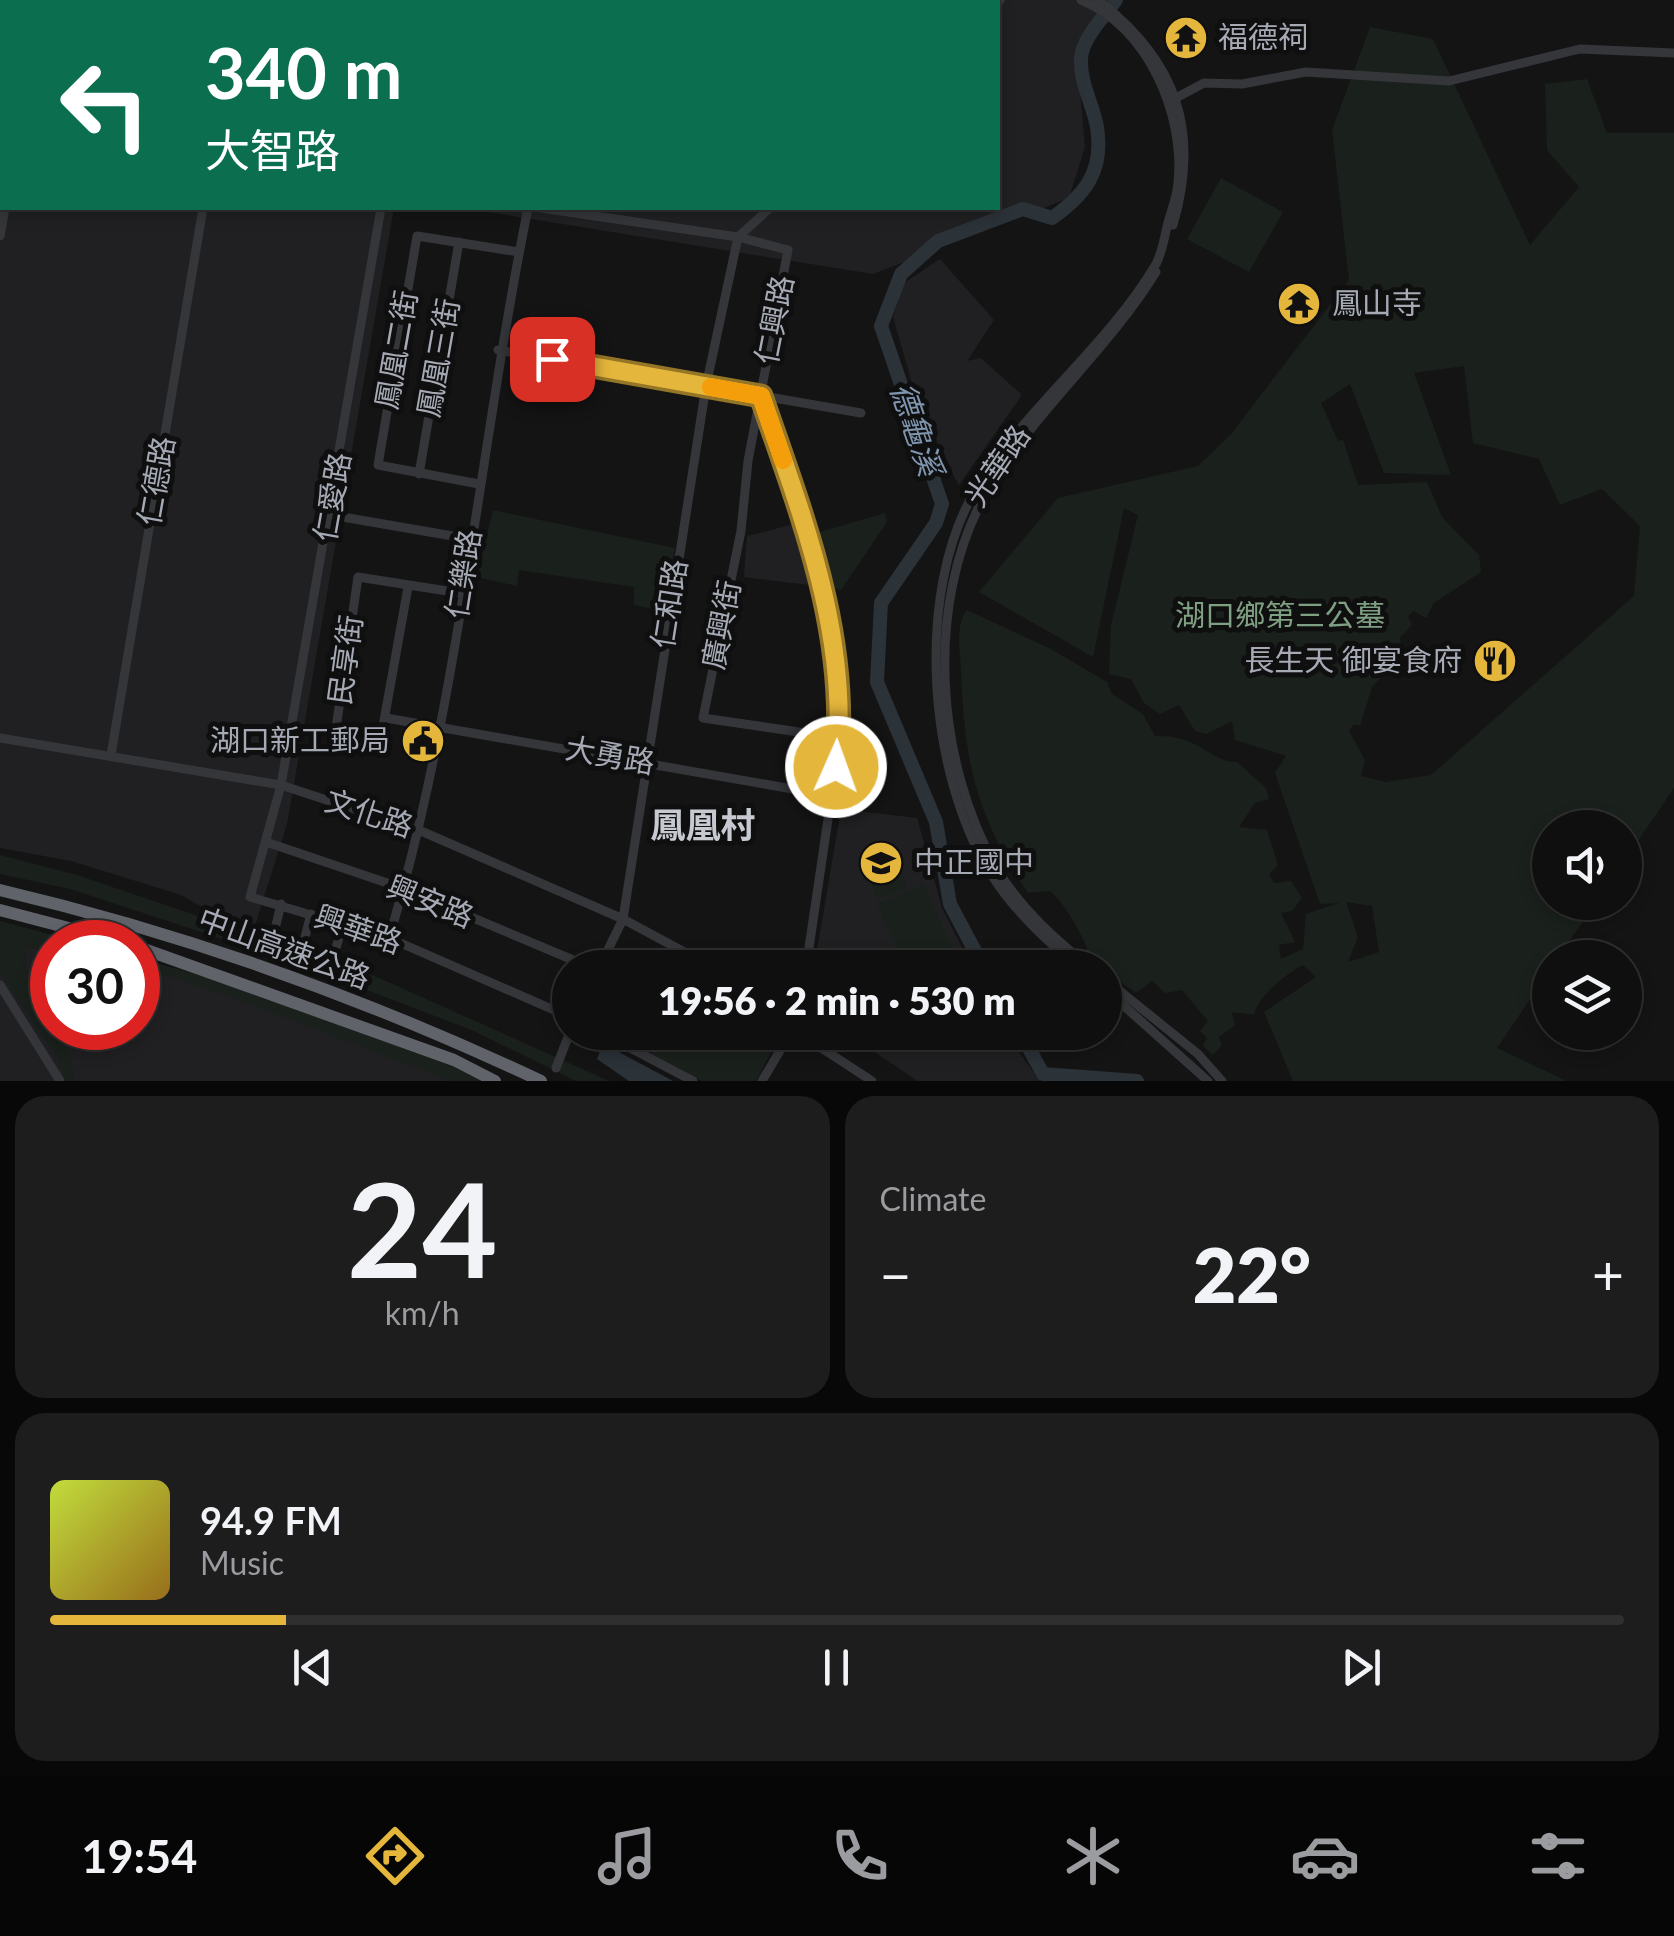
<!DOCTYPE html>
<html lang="en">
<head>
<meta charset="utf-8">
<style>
	:root { --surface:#0f0f10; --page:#1d1d1e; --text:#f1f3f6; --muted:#9b9c9f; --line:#2f2f30; --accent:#e5b63c }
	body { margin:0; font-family:Lato,"Noto Sans TC",sans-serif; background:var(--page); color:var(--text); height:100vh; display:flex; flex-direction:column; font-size:38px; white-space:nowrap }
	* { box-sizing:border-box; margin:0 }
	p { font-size:32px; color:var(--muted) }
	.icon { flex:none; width:55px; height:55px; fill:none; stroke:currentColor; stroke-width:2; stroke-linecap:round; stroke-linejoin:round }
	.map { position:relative; height:1081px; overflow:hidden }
	.panel { display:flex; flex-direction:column; gap:15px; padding:15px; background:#080809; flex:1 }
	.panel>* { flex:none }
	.banner { position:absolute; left:0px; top:0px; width:1000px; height:210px; box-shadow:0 5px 15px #0003,0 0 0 2px var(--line); background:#0b6e4f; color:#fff; overflow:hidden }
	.fabs { position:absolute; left:1532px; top:810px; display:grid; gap:20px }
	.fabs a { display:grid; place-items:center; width:110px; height:110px; border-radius:50%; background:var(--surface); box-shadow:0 5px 15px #0003,0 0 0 2px var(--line); font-size:50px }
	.speed { position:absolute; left:30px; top:920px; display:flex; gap:20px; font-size:50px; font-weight:700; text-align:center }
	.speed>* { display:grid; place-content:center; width:130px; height:130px; border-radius:50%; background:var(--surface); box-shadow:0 5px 15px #0003,0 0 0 2px var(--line); line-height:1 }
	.speed .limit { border:15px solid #d22; background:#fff; color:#111 }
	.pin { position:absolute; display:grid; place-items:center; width:85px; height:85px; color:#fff; margin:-42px; border-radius:20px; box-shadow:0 5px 15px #0006 }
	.me { position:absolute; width:110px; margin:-55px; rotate:2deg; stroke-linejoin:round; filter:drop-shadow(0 0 8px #0008) }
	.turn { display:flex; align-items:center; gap:35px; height:210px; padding:0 40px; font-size:45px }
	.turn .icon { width:130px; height:130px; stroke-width:2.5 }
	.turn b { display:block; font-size:70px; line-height:85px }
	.big { font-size:75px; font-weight:800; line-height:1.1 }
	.panel .widget { flex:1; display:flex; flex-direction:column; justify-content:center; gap:15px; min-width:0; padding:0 35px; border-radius:30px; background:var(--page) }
	.panel .dial { align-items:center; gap:0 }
	.dial b { font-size:130px; line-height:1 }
	.song { display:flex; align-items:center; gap:30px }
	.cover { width:120px; height:120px; border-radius:15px; background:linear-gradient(135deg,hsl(70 70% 55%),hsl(40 70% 35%)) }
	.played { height:10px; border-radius:5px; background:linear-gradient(90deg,var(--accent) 15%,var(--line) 15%) }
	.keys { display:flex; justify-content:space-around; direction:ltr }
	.heat { display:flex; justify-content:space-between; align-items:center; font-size:55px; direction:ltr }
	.panel .tiles { flex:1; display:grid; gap:15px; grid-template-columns:1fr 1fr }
	.widget:last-child { grid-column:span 2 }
	.trip { position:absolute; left:552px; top:950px; width:570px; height:100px; border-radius:50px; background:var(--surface); box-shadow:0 5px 15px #0003,0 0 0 2px var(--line); font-weight:800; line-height:100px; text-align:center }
	.tab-bar { display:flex; height:160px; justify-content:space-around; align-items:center; background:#060606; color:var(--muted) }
	.tab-bar .icon { width:70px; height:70px }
	.tab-bar .selected { color:var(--accent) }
	.tab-bar b { font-size:45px; color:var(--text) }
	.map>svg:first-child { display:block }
	.built { fill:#202022 }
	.green { fill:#1a201b; fill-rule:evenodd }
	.water { fill:#2b3238 }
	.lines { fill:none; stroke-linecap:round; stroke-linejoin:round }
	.river { stroke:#2b3238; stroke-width:14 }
	.minor { stroke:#35363a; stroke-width:9 }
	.highway { stroke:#61636b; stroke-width:12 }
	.route-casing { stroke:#957627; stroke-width:25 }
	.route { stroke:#e5b63c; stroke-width:18 }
	.slow { stroke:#f59e0b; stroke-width:18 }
	.labels { text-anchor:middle; stroke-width:10; stroke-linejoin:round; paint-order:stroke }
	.poi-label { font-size:30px; fill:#a6aab5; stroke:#0f0f10; text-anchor:start }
	.street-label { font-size:30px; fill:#a6aab5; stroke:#0f0f10 }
	.park-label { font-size:30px; fill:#7f9f82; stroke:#0f0f10 }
	.water-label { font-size:32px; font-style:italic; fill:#7f95ae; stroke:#0f0f10 }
	.quarter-label { font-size:35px; font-weight:bold; fill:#c7c9d1; stroke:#0f0f10 }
</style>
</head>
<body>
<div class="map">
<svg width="1674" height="1081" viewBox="0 0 1674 1081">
	<rect width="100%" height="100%" fill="#141415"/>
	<g class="built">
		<path d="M0,0H1107L1076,48L1085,147L1069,198L873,274L463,208H998V2H2V208H394L287,824L252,935L181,895L71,861L0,848Z"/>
		<path d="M940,259L994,320L967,361L981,358L1022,395L959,485L924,425L893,317L903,284Z"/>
		<path d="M798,523L817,586L744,577L747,536Z"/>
		<path d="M841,809L917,818L942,908L972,967L814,968Z"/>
		<path d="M0,931L52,944V1028H138V964L238,988L451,1081H0Z"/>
		<path d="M846,1033H1005L1040,1081H918Z"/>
	</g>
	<g class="green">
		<path d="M1370,27L1433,39L1530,245L1579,187L1547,150L1545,84L1587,79L1607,133H1674V788L1625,860V828H1550V902L1596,903L1558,957L1550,958V970L1497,1048L1567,1081H1293L1264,1012L1316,977L1303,965C1285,975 1259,994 1254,1015L1232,1012L1235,1025L1219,1037L1222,1045L1213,1055L1203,1046L1207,1038L1200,1031L1208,1021L1182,990L1165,993L1152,981L1136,993L1083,954L1087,948C1080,931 1064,902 1050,891L1028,893C976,816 964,761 961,669C960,650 955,625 967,610L1051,649L1107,682L1112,694L1143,714L1155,736C1199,734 1212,763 1237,762L1266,788L1269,799L1255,803L1239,827L1267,830L1278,865L1269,874L1274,883L1291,881L1302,898L1292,911L1281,913L1295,942L1279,945L1281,959L1303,949L1306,914L1339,903L1320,904L1275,773L1286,756L1235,740L1232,721L1206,734L1195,731L1179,705L1160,714L1144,703L1131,679L1109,674L1111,625L1138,515L1124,508L1093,657L979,592L1058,498L1198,466L1231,434L1349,280L1332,130ZM1464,366L1473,443L1539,459L1560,505L1602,489L1640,526L1634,596L1431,775L1385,782L1361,776L1365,760L1349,731L1354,724L1360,726L1372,687L1388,670L1389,659L1402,654L1400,637L1412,625L1408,616L1413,611L1426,618L1434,603L1481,572L1479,555L1442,517L1427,482L1358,485L1343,440L1338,441L1321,403L1350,384L1384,473L1451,475L1414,373ZM1346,902L1372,906L1379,952L1348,962L1358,937Z"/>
		<path d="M1221,178L1283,212L1249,272L1187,239Z"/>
		<path d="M493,510L675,548L664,611L634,605V587L519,570L517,586L477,577Z"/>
		<path d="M885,513L887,522L841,590L832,587L816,533Z"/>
		<path d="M894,850L908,888L877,899L862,861Z"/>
		<path d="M0,855L77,875L377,977L609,1081H576L474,1031L293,962L70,889L0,874Z"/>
		<path d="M924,884L960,967H904L877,904Z"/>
		<path d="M0,921L79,942H52V951L25,947L27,990L70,1054L75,1081H65L58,1059L0,973Z"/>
		<path d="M138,958L227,983L453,1065L485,1081H451L226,995L138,967Z"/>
		<path d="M662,1033H781L756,1081H702L650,1056Z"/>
	</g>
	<path class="water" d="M601,1048L615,1050L673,1081H629L597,1059Z"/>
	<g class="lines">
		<g class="river">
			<path d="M984,968L950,904L936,822L877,682L881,603L936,523L942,504L881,326L901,274L938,241L1023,209L1052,218C1085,195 1104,171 1097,127C1093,104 1080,84 1081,59C1082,38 1104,17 1116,0"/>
			<path d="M1020,1032L1043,1074L1137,1081"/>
		</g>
		<g class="minor">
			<path d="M1098,0C1176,60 1201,130 1173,225"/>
			<path d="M997,2L1000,0"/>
			<path d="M1174,99L1204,83L1242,84L1306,72L1449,81L1580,49L1674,53"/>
			<path d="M0,117H2"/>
			<path d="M381,208L281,785L250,897L389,938L570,1017"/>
			<path d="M541,208L738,237L788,250L748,461L741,531L703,718L840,738"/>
			<path d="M0,236L5,208"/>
			<path d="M738,237L770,208"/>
			<path d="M498,350L861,413"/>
			<path d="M762,399L830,605L840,738L806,968"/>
			<path d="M419,474L459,242"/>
			<path d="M479,484L378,465L417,236L519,252"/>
			<path d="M331,515L470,539"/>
			<path d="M408,587L380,743C362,750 349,749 335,735L358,577L460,593"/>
			<path d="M386,718L833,796"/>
			<path d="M0,738L281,785L421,831L623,919L714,968"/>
			<path d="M111,755L203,208"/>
			<path d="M266,842L402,888L592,968"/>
			<path d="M276,925L281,904"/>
			<path d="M305,937L311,914"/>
			<path d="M389,938C460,701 479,450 528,208"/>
			<path d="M336,948L343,924"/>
			<path d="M599,968L623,919L706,386L738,237"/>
			<path d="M1079,968C1046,940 1014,911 991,874C928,774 914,592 976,489C1026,407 1107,347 1156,264C1162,253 1164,239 1167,227C1170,213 1177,198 1178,183C1185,115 1148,27 1081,0"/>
			<path d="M1091,968C1055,939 1021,909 997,869C936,762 924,605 985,495C1031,414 1107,352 1156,272"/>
			<path d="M1105,979L1198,1054L1222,1081"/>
			<path d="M0,985L60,1081"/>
			<path d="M1105,989L1208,1081"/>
			<path d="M600,1032L693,1081"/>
			<path d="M797,1032L872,1081"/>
			<path d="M556,1068L570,1032"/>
			<path d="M762,1081L791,1032"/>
		</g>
		<g class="highway">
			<path d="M0,890C187,934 367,999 541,1081"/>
			<path d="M0,910L122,942"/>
			<path d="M138,947L454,1060L495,1081"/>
		</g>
	</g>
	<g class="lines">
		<g class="route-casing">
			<path id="route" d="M552,359L761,396C802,516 851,637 836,767"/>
		</g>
		<use href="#route" class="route"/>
		<path class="slow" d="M711,387L761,396L783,460"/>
	</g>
	<defs>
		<g id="temple-disc" transform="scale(2.25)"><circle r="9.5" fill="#e5b63c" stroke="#0f0f10"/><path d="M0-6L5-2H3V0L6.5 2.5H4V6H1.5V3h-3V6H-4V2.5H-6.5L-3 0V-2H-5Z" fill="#111"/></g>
		<g id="restaurant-disc" transform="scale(2.25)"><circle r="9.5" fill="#e5b63c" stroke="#0f0f10"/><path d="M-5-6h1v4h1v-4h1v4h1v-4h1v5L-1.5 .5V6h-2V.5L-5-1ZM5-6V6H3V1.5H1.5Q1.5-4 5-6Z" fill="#111"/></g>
		<g id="civic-disc" transform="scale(2.25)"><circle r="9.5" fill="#e5b63c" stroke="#0f0f10"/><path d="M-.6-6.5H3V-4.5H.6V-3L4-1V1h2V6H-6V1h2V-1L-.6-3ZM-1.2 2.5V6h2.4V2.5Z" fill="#111"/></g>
		<g id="school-disc" transform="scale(2.25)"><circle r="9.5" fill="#e5b63c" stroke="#0f0f10"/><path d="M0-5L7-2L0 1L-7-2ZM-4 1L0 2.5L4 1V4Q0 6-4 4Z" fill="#111"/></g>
	</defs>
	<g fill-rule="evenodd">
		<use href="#temple-disc" x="1186" y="38"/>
		<use href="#temple-disc" x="1299" y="304"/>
		<use href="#restaurant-disc" x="1495" y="661"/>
		<use href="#civic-disc" x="423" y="741"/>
		<use href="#school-disc" x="881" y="863"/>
	</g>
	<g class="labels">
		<g class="poi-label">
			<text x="1218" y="48">福德祠</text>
			<text x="1332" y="314">鳳山寺</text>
			<text x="1462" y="671" text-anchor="end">長生天 御宴食府</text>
			<text x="390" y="751" text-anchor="end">湖口新工郵局</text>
			<text x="914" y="873">中正國中</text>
		</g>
		<g class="street-label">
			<text transform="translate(775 320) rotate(-79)" y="10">仁興路</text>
			<text transform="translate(397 350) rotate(-80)" y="10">鳳凰二街</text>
			<text transform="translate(439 358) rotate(-80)" y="10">鳳凰三街</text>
			<text transform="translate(998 466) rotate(-56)" y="10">光華路</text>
			<text transform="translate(157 481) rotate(-80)" y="10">仁德路</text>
			<text transform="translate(333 497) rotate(-80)" y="10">仁愛路</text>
			<text transform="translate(464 574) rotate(-81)" y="10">仁樂路</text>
			<text transform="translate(670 604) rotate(-81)" y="10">仁和路</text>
			<text transform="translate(722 625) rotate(-79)" y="10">廣興街</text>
			<text transform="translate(346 660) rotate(-82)" y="10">民享街</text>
			<text transform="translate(610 756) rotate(10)" y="10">大勇路</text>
			<text transform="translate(369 814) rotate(18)" y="10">文化路</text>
			<text transform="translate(430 902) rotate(22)" y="10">興安路</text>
			<text transform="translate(358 930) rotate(19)" y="10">興華路</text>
			<text transform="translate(284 949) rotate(20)" y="10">中山高速公路</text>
		</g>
		<g class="park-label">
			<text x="1280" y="626">湖口鄉第三公墓</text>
		</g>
		<g class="water-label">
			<text transform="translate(916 429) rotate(71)" y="11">德龜溪</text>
		</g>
		<g class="quarter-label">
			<text x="703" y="838">鳳凰村</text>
		</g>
	</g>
</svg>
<div class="fabs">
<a><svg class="icon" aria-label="sound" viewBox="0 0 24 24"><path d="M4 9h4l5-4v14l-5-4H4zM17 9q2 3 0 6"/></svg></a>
<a><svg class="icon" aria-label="layers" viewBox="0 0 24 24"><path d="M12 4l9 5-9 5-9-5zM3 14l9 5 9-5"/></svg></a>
</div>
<div class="speed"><div class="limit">30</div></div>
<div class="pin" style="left:552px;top:359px;background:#d93025"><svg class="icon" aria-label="arrive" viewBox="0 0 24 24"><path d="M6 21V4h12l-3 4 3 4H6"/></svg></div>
<svg class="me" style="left:836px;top:767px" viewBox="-20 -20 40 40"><circle r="17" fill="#e5b63c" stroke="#fff" stroke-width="3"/><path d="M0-11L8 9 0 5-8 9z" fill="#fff"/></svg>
<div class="trip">19:56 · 2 min · 530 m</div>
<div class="banner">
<div class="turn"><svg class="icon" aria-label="left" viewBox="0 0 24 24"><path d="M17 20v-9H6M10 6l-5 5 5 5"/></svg><div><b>340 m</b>大智路</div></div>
</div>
</div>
<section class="panel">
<div class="tiles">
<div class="widget dial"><b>24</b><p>km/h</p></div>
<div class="widget"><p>Climate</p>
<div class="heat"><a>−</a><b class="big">22°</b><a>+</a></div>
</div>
<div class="widget">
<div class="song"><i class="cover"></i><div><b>94.9 FM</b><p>Music</p></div></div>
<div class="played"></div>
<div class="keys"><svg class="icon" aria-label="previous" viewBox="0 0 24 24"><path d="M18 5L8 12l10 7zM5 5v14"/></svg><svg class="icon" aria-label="pause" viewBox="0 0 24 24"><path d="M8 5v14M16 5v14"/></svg><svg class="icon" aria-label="next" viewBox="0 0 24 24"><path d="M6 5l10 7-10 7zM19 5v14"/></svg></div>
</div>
</div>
</section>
<nav class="tab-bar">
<b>19:54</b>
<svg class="icon selected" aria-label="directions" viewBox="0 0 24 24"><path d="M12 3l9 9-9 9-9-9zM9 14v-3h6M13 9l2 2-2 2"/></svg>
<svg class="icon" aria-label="music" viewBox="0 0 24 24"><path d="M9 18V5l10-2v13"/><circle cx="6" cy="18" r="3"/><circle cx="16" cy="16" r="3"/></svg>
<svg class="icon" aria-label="phone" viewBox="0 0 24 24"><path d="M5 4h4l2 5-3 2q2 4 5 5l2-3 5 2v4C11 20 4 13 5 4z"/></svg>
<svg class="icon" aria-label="climate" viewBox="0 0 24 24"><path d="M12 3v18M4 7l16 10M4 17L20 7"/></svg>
<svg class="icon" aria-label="car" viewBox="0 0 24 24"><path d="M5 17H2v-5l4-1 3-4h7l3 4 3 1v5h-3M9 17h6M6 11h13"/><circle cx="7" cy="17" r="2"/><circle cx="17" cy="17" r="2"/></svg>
<svg class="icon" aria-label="filters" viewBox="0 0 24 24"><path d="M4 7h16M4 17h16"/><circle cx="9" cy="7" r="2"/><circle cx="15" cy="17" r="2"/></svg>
</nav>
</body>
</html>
